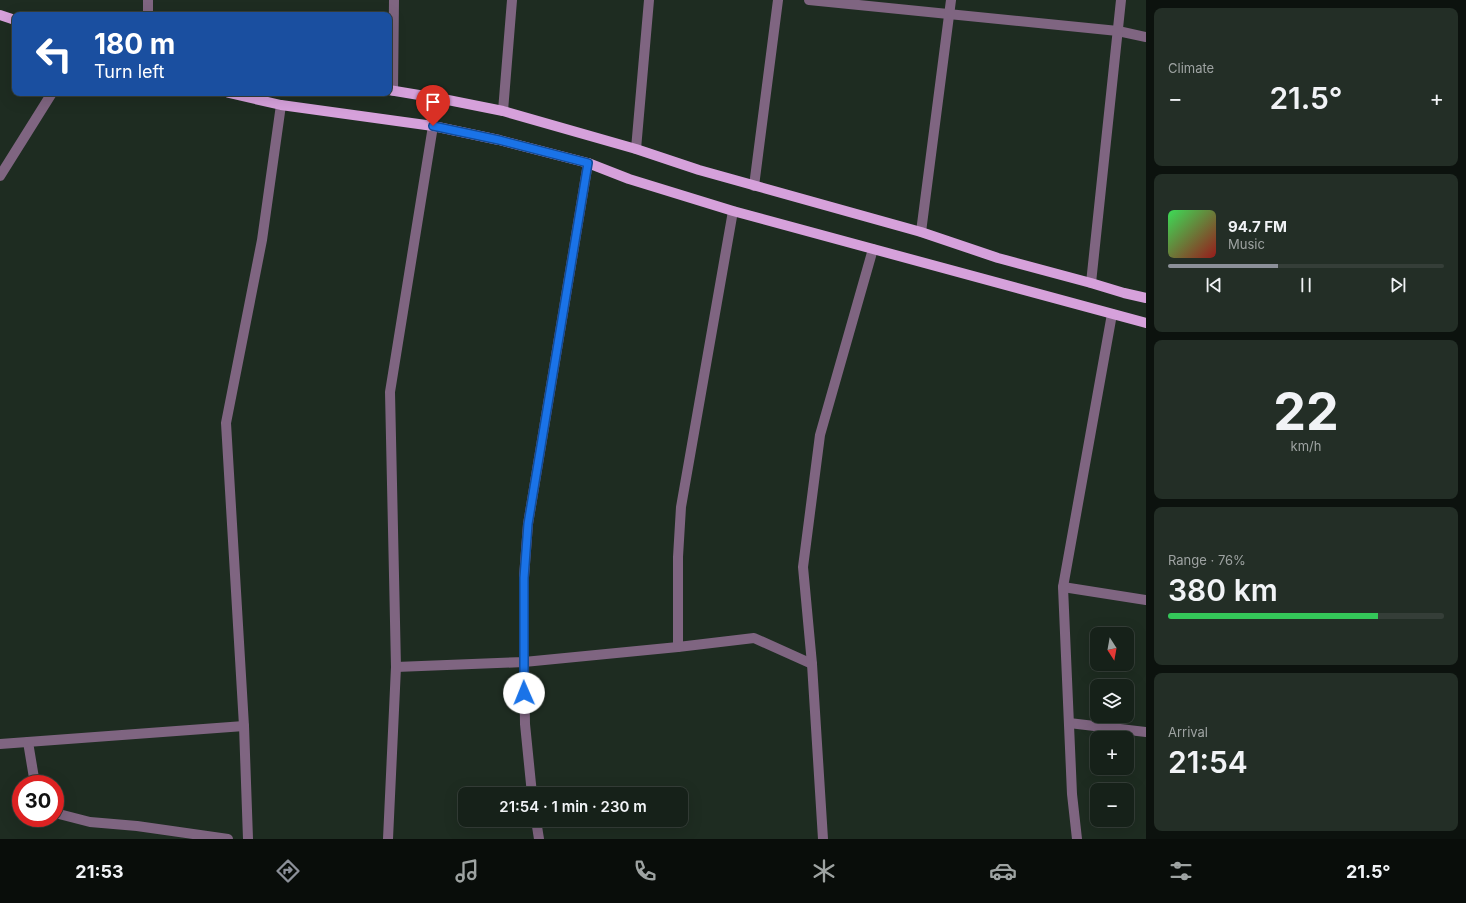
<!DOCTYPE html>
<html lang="en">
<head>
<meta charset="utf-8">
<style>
	:root { --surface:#162119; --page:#232e26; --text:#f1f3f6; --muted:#9ea3a2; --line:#353e38; --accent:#8c9099 }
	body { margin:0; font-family:Inter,sans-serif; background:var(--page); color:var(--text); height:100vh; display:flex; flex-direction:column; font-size:15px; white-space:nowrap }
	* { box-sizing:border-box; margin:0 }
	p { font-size:13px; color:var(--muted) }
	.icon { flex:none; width:22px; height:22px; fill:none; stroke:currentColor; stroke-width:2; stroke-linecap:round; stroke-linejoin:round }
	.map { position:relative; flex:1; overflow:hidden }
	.panel { display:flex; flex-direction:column; gap:8px; padding:8px; background:#0c120e; width:320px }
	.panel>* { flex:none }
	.banner { position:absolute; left:12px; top:12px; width:380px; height:84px; border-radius:8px; box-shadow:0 4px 16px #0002,0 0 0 1px var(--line); background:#1a4fa0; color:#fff; overflow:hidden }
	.needle { width:26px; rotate:169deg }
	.buttons { position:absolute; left:1090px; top:627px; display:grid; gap:8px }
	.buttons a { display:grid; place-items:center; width:44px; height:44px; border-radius:8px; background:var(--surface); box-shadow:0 4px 16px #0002,0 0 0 1px var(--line); font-size:20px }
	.speed { position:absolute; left:12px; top:775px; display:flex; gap:8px; font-size:20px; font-weight:700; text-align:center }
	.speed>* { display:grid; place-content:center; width:52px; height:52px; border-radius:50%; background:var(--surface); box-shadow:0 4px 16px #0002,0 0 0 1px var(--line); line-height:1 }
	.speed .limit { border:6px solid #d22; background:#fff; color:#111 }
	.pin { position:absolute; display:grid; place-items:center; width:34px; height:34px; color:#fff; margin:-41px -17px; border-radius:50% 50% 50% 0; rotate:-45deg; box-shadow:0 0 4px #0007 }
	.pin .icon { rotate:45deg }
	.me { position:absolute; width:44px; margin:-22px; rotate:359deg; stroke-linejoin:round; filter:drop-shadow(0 0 3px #0008) }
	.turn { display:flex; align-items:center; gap:14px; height:84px; padding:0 16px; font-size:18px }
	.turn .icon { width:52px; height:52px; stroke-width:2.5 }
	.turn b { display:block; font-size:28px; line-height:34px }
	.big { font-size:30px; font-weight:600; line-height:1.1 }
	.panel .card { flex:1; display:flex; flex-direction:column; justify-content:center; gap:6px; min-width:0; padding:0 14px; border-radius:8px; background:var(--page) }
	.panel .dial { align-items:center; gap:0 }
	.dial b { font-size:52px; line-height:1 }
	.song { display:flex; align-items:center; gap:12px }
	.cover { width:48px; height:48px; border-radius:6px; background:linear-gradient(135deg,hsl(130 70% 55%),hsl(0 70% 35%)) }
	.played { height:4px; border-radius:2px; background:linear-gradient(90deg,var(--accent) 40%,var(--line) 40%) }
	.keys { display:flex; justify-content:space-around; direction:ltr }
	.heat { display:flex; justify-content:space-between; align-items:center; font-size:22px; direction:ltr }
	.charge { height:6px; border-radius:3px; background:linear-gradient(90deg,#34c759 76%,var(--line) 0) }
	.trip { position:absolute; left:458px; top:787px; width:230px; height:40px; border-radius:8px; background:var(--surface); box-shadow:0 4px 16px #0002,0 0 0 1px var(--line); font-weight:600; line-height:40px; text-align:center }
	.menu { display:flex; height:64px; justify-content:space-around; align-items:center; background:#090d0a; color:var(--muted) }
	.menu .icon { width:28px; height:28px }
	.menu .selected { color:var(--accent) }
	.menu b { font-size:18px; color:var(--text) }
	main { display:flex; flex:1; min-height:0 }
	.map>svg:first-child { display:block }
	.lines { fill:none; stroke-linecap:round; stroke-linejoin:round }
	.minor { stroke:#7f6581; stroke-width:10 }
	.major { stroke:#d6a1db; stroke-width:10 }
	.route-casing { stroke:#114b97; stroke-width:10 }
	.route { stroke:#1a73e8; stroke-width:7 }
</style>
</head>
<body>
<main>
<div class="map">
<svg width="1146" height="839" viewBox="0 0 1146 839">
	<rect width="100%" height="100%" fill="#1e2c21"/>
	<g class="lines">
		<g class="minor">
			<path d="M148,0V15"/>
			<path d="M809,0L1118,31L1146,37"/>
			<path d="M393,91L394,0"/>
			<path d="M503,111L512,0"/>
			<path d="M636,149L649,0"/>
			<path d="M0,176L52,93"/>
			<path d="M754,186L778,0"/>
			<path d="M921,232L951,0"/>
			<path d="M1091,283L1121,0"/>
			<path d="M1063,587L1146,600"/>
			<path d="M678,647V557L681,507L733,211"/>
			<path d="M396,667L524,662L678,647L754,638L812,664"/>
			<path d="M1069,723L1146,732"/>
			<path d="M28,742L35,784"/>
			<path d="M0,744L244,726"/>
			<path d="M532,794L525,724L524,662V577L528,524L588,163"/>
			<path d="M55,813L90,822L137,826L228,839"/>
			<path d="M536,820L539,839"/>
			<path d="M248,839L244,726L226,423L262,240L281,105"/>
			<path d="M388,839L396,667L390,392L433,126"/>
			<path d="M823,839L812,664L803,567L820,435L873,249"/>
			<path d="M1077,839L1072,794L1063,587L1112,314"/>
		</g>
		<g class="major">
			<path d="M0,15L15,20"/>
			<path d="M389,90L443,99L503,111L636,149L699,170L921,232L998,258L1091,283L1124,293L1146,298"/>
			<path d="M229,93L281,105L433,126L499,140L588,163L629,179L733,211L1146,323"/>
		</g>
	</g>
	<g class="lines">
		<g class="route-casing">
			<path id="route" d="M433,126L499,140L588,163L528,524L524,578V693"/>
		</g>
		<use href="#route" class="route"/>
	</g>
</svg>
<div class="buttons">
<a><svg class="needle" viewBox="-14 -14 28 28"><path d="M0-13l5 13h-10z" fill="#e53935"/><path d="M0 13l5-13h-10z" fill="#9ea3a2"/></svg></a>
<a><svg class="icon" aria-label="layers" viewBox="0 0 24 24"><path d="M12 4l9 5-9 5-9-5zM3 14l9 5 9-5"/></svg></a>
<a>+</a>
<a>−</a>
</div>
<div class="speed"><div class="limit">30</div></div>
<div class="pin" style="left:433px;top:126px;background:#d93025"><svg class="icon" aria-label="arrive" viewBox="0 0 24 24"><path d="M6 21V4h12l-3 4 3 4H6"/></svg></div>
<svg class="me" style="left:524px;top:693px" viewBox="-20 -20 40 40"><circle r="19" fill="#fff"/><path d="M0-13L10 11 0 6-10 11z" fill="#1a73e8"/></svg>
<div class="trip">21:54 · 1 min · 230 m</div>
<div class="banner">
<div class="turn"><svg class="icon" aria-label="left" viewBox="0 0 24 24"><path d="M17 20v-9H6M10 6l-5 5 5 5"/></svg><div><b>180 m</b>Turn left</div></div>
</div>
</div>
<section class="panel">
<div class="card"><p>Climate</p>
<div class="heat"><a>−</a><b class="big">21.5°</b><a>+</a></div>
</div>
<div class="card">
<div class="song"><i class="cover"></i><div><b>94.7 FM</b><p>Music</p></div></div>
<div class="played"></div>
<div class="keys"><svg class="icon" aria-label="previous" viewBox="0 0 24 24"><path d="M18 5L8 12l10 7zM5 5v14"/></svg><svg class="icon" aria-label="pause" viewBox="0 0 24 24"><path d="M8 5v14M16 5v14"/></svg><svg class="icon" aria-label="next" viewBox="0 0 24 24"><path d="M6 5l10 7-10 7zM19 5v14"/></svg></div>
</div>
<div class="card dial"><b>22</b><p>km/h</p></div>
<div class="card"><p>Range · 76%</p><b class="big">380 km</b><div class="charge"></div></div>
<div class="card"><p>Arrival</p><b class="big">21:54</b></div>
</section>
</main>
<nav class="menu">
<b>21:53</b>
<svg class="icon selected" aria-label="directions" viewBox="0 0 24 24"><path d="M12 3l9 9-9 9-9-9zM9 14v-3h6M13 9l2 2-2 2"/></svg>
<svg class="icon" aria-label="music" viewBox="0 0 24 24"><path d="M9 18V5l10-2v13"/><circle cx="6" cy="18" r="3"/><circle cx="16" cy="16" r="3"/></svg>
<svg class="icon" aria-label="phone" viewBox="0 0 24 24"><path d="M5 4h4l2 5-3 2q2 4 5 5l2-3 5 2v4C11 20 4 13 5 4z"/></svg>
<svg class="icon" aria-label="climate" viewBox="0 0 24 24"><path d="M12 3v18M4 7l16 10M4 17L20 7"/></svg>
<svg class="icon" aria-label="car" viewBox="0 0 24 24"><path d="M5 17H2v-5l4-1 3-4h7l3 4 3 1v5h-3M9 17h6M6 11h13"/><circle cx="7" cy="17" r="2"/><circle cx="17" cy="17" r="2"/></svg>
<svg class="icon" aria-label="filters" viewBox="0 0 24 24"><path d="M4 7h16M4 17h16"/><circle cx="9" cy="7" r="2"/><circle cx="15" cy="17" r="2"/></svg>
<b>21.5°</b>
</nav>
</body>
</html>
